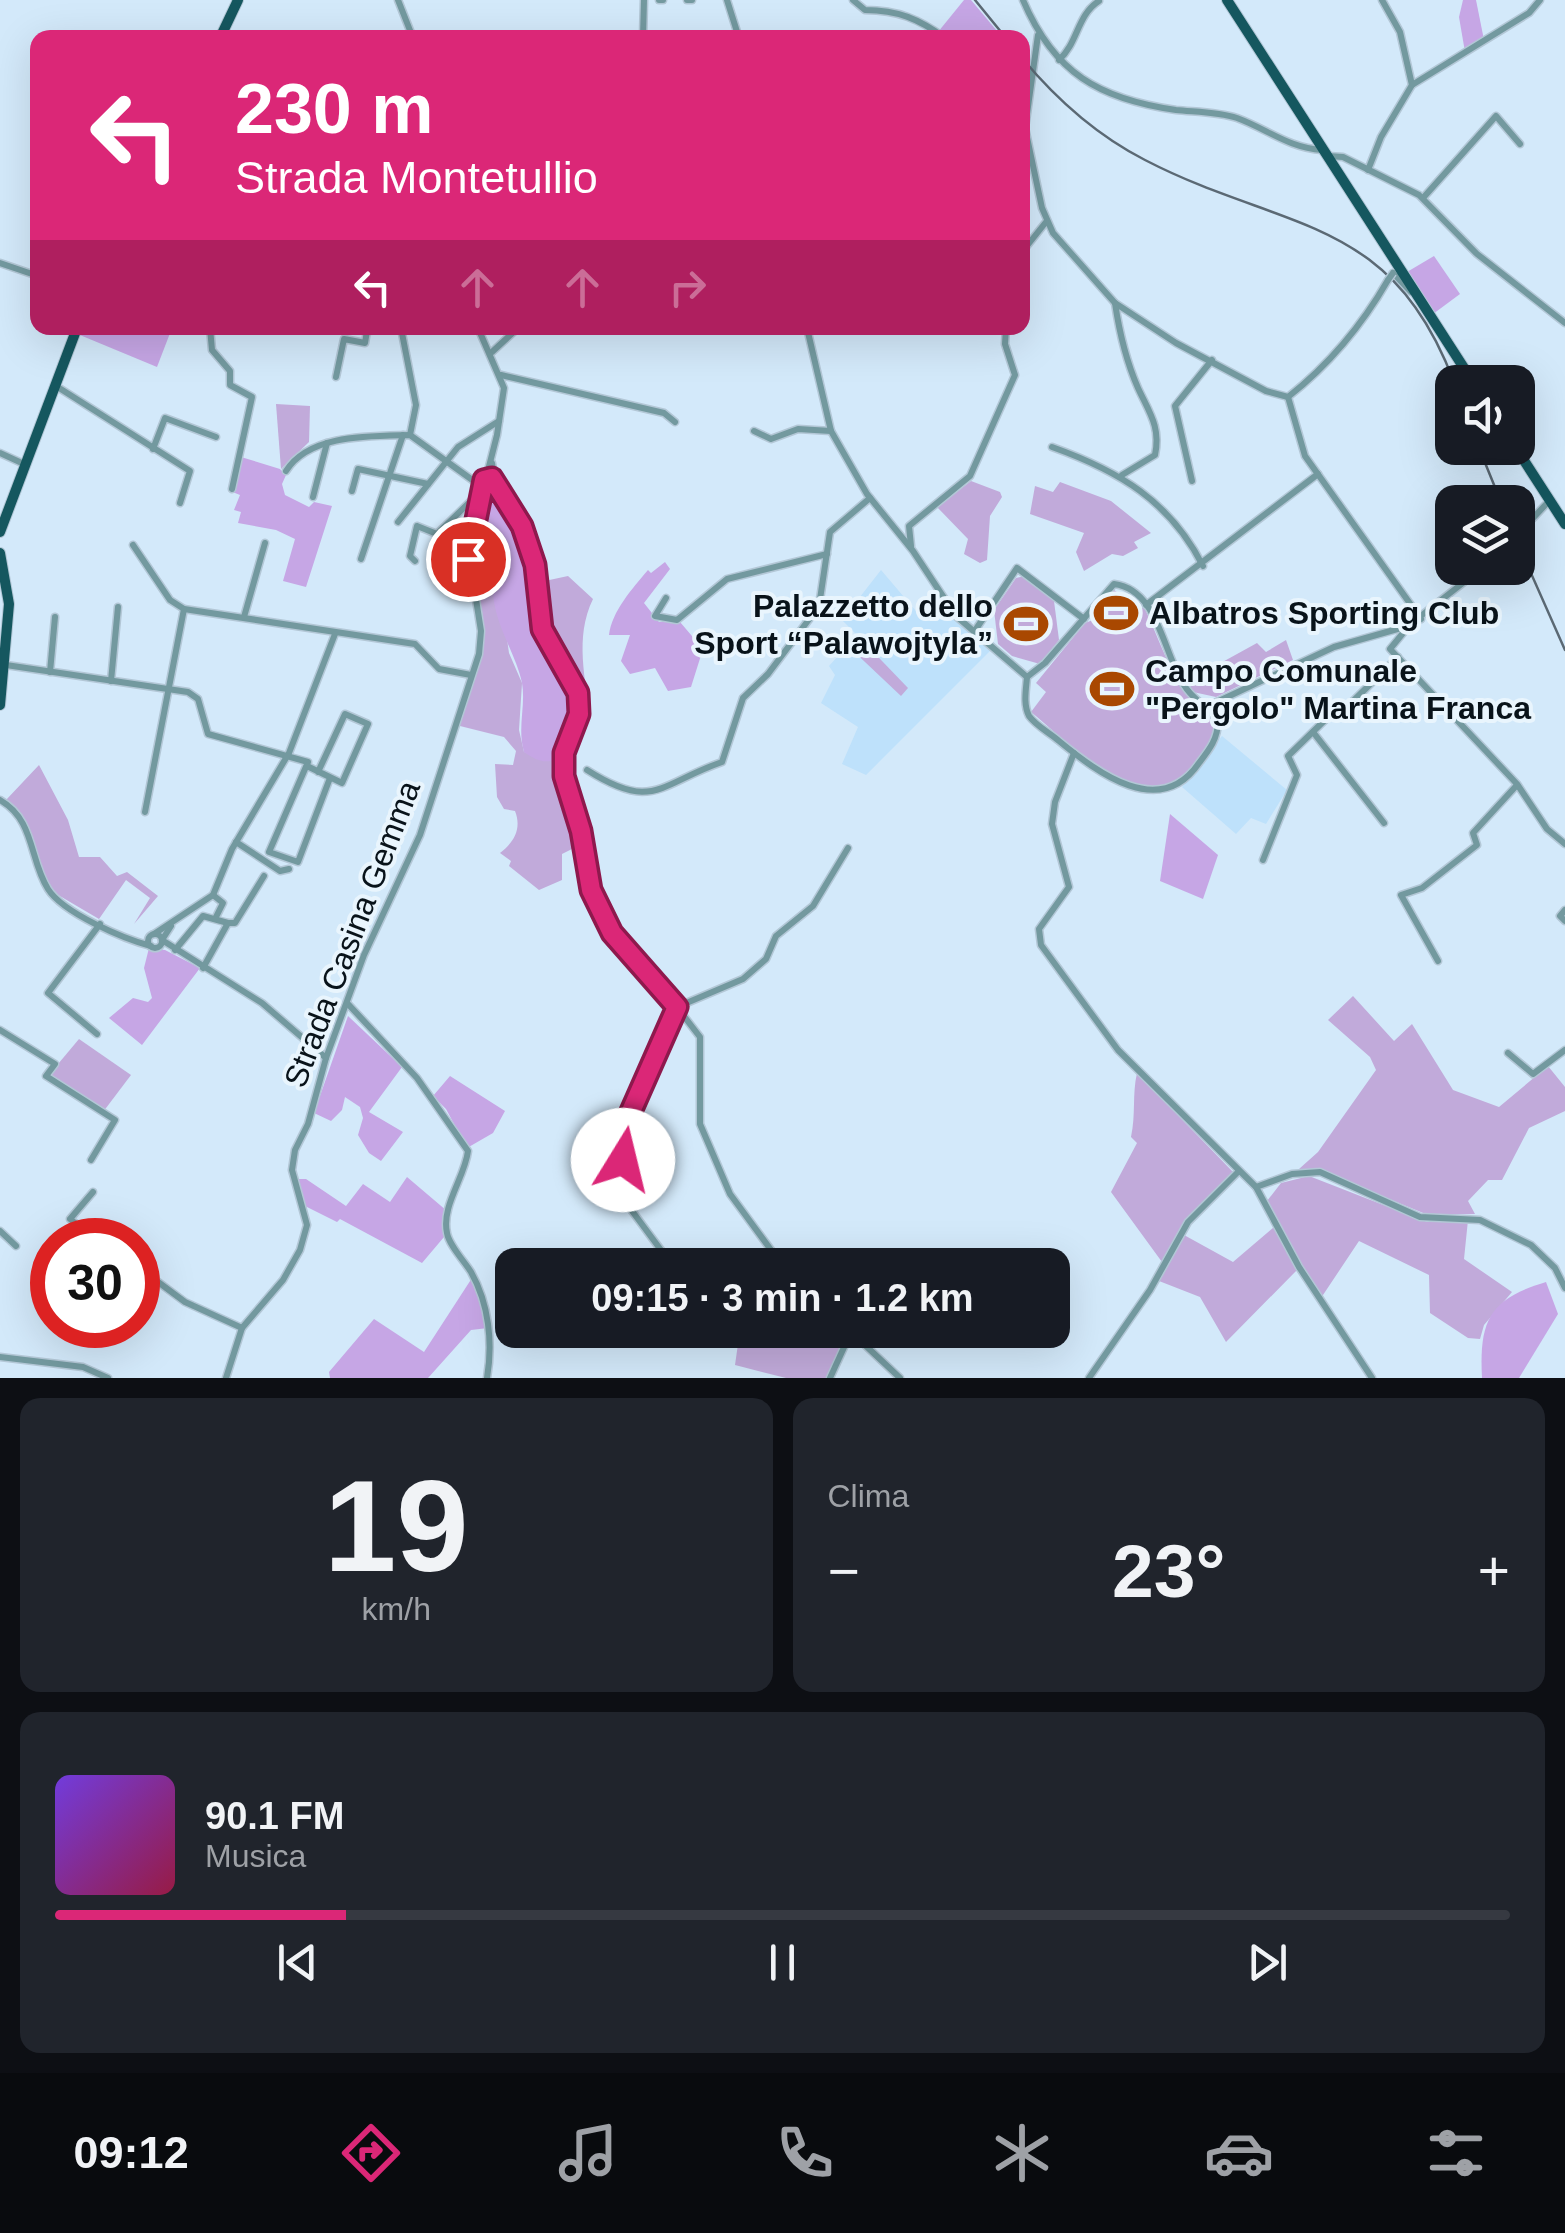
<!DOCTYPE html>
<html lang="it">
<head>
<meta charset="utf-8">
<style>
	:root { --surface:#171b24; --page:#20242c; --text:#f1f3f6; --muted:#9ea1a6; --line:#363941; --accent:#db2777 }
	body { margin:0; font-family:Arial,sans-serif; background:var(--page); color:var(--text); height:100vh; display:flex; flex-direction:column; font-size:38px; white-space:nowrap }
	* { box-sizing:border-box; margin:0 }
	p { font-size:32px; color:var(--muted) }
	.icon { flex:none; width:55px; height:55px; fill:none; stroke:currentColor; stroke-width:2; stroke-linecap:round; stroke-linejoin:round }
	.map { position:relative; height:1378px; overflow:hidden }
	.panel { display:flex; flex-direction:column; gap:20px; padding:20px; background:#0d0f14; flex:1 }
	.panel>* { flex:none }
	.top-card { position:absolute; left:30px; top:30px; width:1000px; height:305px; border-radius:20px; box-shadow:0 10px 40px #0002; background:#db2777; color:#fff; overflow:hidden }
	.buttons { position:absolute; left:1435px; top:365px; display:grid; gap:20px }
	.buttons a { display:grid; place-items:center; width:100px; height:100px; border-radius:20px; background:var(--surface); box-shadow:0 10px 40px #0002; font-size:50px }
	.speed { position:absolute; left:30px; top:1218px; display:flex; gap:20px; font-size:50px; font-weight:700; text-align:center }
	.speed>* { display:grid; place-content:center; width:130px; height:130px; border-radius:50%; background:var(--surface); box-shadow:0 10px 40px #0002; line-height:1 }
	.speed .limit { border:15px solid #d22; background:#fff; color:#111 }
	.pin { position:absolute; display:grid; place-items:center; width:85px; height:85px; color:#fff; margin:-42px; border:5px solid #fff; border-radius:50%; box-shadow:0 2px 10px #0007 }
	.me { position:absolute; width:110px; margin:-55px; rotate:9deg; stroke-linejoin:round; filter:drop-shadow(0 0 8px #0008) }
	.turn { display:flex; align-items:center; gap:35px; height:210px; padding:0 40px; font-size:45px }
	.turn .icon { width:130px; height:130px; stroke-width:2.5 }
	.turn b { display:block; font-size:70px; line-height:85px }
	.lanes { display:flex; align-items:center; height:95px; padding:0 40px; background:#0003; justify-content:center; gap:50px; direction:ltr }
	.lanes .off { opacity:.35 }
	.big { font-size:75px; font-weight:700; line-height:1.1 }
	.panel .widget { flex:1; display:flex; flex-direction:column; justify-content:center; gap:15px; min-width:0; padding:0 35px; border-radius:20px; background:var(--page) }
	.panel .dial { align-items:center; gap:0 }
	.dial b { font-size:130px; line-height:1 }
	.song { display:flex; align-items:center; gap:30px }
	.cover { width:120px; height:120px; border-radius:15px; background:linear-gradient(135deg,hsl(260 70% 55%),hsl(340 70% 35%)) }
	.played { height:10px; border-radius:5px; background:linear-gradient(90deg,var(--accent) 20%,var(--line) 20%) }
	.keys { display:flex; justify-content:space-around; direction:ltr }
	.heat { display:flex; justify-content:space-between; align-items:center; font-size:55px; direction:ltr }
	.panel .tiles { flex:1; display:grid; gap:20px; grid-template-columns:1fr 1fr }
	.widget:last-child { grid-column:span 2 }
	.trip { position:absolute; left:495px; top:1248px; width:575px; height:100px; border-radius:20px; background:var(--surface); box-shadow:0 10px 40px #0002; font-weight:700; line-height:100px; text-align:center }
	.tabs { display:flex; height:160px; justify-content:space-around; align-items:center; background:#090b0e; color:var(--muted) }
	.tabs .icon { width:70px; height:70px }
	.tabs .active { color:var(--accent) }
	.tabs b { font-size:45px; color:var(--text) }
	.map>svg:first-child { display:block }
	.built { fill:#bee1fb }
	.green { fill:#c1aada }
	.forest { fill:#c6a6e5 }
	.lines { fill:none; stroke-linecap:round; stroke-linejoin:round }
	.minor-casing { stroke:#b3c7d6; stroke-width:9 }
	.major-casing { stroke:#b3c7d6; stroke-width:12 }
	.minor { stroke:#73999f; stroke-width:6 }
	.major { stroke:#15575f; stroke-width:10 }
	.rail { stroke:#5b6974; stroke-width:2.5 }
	.minor-bridge-casing { stroke:#b3c7d6; stroke-width:9; stroke-linecap:butt }
	.minor-bridge { stroke:#73999f; stroke-width:6 }
	.route-casing { stroke:#8e194d; stroke-width:25 }
	.route { stroke:#db2777; stroke-width:18 }
	.labels { text-anchor:middle; stroke-width:8; stroke-linejoin:round; paint-order:stroke }
	.poi-label { font-size:32px; font-weight:bold; fill:#09131a; stroke:#e9f5fd; text-anchor:start }
	.street-label { font-size:32px; fill:#09131a; stroke:#e9f5fd }
</style>
</head>
<body>
<div class="map">
<svg width="1565" height="1378" viewBox="0 0 1565 1378">
	<rect width="100%" height="100%" fill="#d3e9fa"/>
	<g class="built">
		<path d="M881,570L921,617L933,603L991,650L866,775L842,764L858,727L821,703L835,675L829,666L857,635L842,620Z"/>
		<path d="M1222,736L1287,790L1266,824L1251,818L1236,834L1182,787Z"/>
	</g>
	<g class="green">
		<path d="M276,404L310,406L309,442L281,469Z"/>
		<path d="M971,481L1000,492L1002,497L990,516L987,560L980,563L964,554L968,539L937,507Z"/>
		<path d="M1060,482L1111,501L1151,533L1134,542L1138,548L1123,556L1112,554L1084,571L1076,552L1084,533L1030,514L1035,486L1053,492Z"/>
		<path d="M476,533L506,548V560L497,569L509,653L522,683L519,730L524,752L559,758L580,845L562,854V880L539,890L509,866L511,861L500,853C514,842 522,829 515,811L504,809L497,797L495,764L513,765L516,751L504,737L456,725L483,646L472,561Z"/>
		<path d="M568,576L593,599C574,638 586,679 590,720L578,723L575,686L550,642L540,582Z"/>
		<path d="M1025,576L1054,601L1059,640L1040,664L1012,656L998,644L994,610L1016,578Z"/>
		<path d="M1110,587L1140,609L1144,607C1157,634 1167,665 1183,690C1191,703 1209,707 1214,723C1219,735 1203,753 1196,763C1150,828 1070,744 1031,712L1046,692L1036,683L1085,623L1093,620V613Z"/>
		<path d="M857,635L908,688L901,696L847,645Z"/>
		<path d="M1286,640L1293,660L1216,697L1193,692L1188,681L1257,643L1266,652Z"/>
		<path d="M39,765L68,820L79,857H100L117,876L127,872L158,896L134,924L150,898L126,880L99,919L53,892L44,879L27,828L6,800Z"/>
		<path d="M1353,996L1394,1041L1412,1024L1453,1090L1499,1107L1548,1066L1565,1087V1111L1529,1128L1502,1180H1488L1468,1201L1475,1214L1428,1215L1324,1172L1299,1169L1318,1152L1376,1070L1370,1057L1328,1020Z"/>
		<path d="M79,1039L131,1075L103,1112L48,1076Z"/>
		<path d="M1137,1073L1233,1172L1190,1217L1162,1262L1111,1192L1137,1143L1131,1137C1136,1114 1132,1095 1137,1073Z"/>
		<path d="M1309,1176L1427,1222L1468,1220L1464,1259L1512,1292L1484,1325L1480,1339L1468,1338L1430,1313L1429,1275L1359,1241L1321,1298L1288,1250L1267,1201L1281,1183Z"/>
		<path d="M1274,1227L1297,1270L1226,1342L1200,1297L1159,1281L1184,1235L1233,1262Z"/>
		<path d="M748,1330H843L852,1336L831,1378H786L735,1365L739,1337Z"/>
	</g>
	<g class="forest">
		<path d="M964,0H971L1002,37H948L938,32Z"/>
		<path d="M1463,0H1476L1484,40L1465,52L1459,17Z"/>
		<path d="M1434,256L1460,294L1433,314L1407,272Z"/>
		<path d="M78,328H172L157,367L75,333Z"/>
		<path d="M241,457L280,469L286,475L282,484L285,495L309,507L314,502L332,506L306,587L283,581L295,539L276,530L238,523L241,512L234,510L240,495L230,491Z"/>
		<path d="M496,489L524,539L539,636L569,680L574,722L559,758C544,765 536,760 524,752C517,728 526,706 522,683C515,648 482,608 497,570C500,563 505,561 507,551L503,544L476,533L486,494Z"/>
		<path d="M665,562L670,569L644,603L659,622H680L703,649L691,687L668,691L655,668L630,674L621,661L630,635H609C612,611 632,589 648,570L651,573Z"/>
		<path d="M1170,814L1218,855L1203,899L1160,881Z"/>
		<path d="M149,948L165,950L200,968L142,1045L109,1018L133,998L148,1002L152,998L144,968Z"/>
		<path d="M348,1016L402,1067L369,1112L403,1132L381,1161L369,1153L358,1135L363,1118L360,1107L345,1097L342,1110L331,1121L314,1113Z"/>
		<path d="M450,1076L505,1111L493,1133L467,1148L446,1109L433,1096Z"/>
		<path d="M407,1177L447,1211L444,1237L422,1263L340,1219L337,1222L305,1206L296,1179H306L346,1206L363,1184L390,1202Z"/>
		<path d="M472,1278L488,1328L471,1330L428,1378H330L329,1372L374,1319L424,1352Z"/>
		<path d="M1546,1282L1558,1314L1519,1378H1482C1479,1321 1489,1299 1546,1282Z"/>
	</g>
	<g class="lines">
		<g class="minor-casing">
			<g id="minor">
				<path d="M398,0L413,38"/>
				<path d="M659,0H663"/>
				<path d="M687,0H692"/>
				<path d="M727,0L739,38"/>
				<path d="M853,0L865,10C898,10 919,19 945,38"/>
				<path d="M1023,0C1054,73 1099,99 1176,110C1195,112 1218,112 1237,118C1267,129 1289,148 1322,150"/>
				<path d="M1382,0L1400,32L1412,85"/>
				<path d="M1038,35L1025,128L1042,208L1053,233L1115,303L1176,343L1266,391L1288,397"/>
				<path d="M643,38L644,0"/>
				<path d="M1059,60C1078,43 1077,15 1099,1"/>
				<path d="M1328,156L1343,157L1419,195L1477,254L1565,323"/>
				<path d="M1368,170L1381,137L1412,85L1529,13L1540,0"/>
				<path d="M1423,198L1496,116L1520,144"/>
				<path d="M1022,252L1046,222"/>
				<path d="M0,263L38,276"/>
				<path d="M1393,273L1411,292"/>
				<path d="M1115,303C1119,330 1127,363 1138,388C1149,412 1161,427 1155,455L1122,475"/>
				<path d="M210,328L212,350L230,371V385L252,397L232,489"/>
				<path d="M401,328L416,405L410,435"/>
				<path d="M807,328L831,431L867,494L913,551L956,616L1027,677"/>
				<path d="M492,352L518,328"/>
				<path d="M501,375L664,413L675,422"/>
				<path d="M336,377L344,339L365,343L367,331L402,328"/>
				<path d="M56,386L190,471L180,503"/>
				<path d="M1288,397L1305,456L1421,619"/>
				<path d="M1288,397C1330,364 1361,327 1388,280"/>
				<path d="M754,431L771,439L798,429L831,431"/>
				<path d="M1052,447C1119,471 1170,501 1203,566"/>
				<path d="M153,449L165,418L216,437"/>
				<path d="M0,453L24,464"/>
				<path d="M492,463L495,480L528,542L542,629L578,693L579,714L564,753V776L581,831L591,890L612,933L646,967L700,1037V1124L730,1194L782,1265"/>
				<path d="M286,471C309,434 370,436 410,435L482,487"/>
				<path d="M1192,481L1175,406L1212,360"/>
				<path d="M352,491L358,469L428,484"/>
				<path d="M313,497L327,443"/>
				<path d="M398,522L458,447L499,421"/>
				<path d="M1518,534L1550,500"/>
				<path d="M133,545L170,600L184,609L415,644L439,669L471,675"/>
				<path d="M911,546L909,526L970,476L1015,375L1005,344L1006,328"/>
				<path d="M361,559L403,435"/>
				<path d="M415,561L410,556L417,526L437,534L480,492"/>
				<path d="M1114,584C1162,590 1163,663 1190,693C1200,704 1210,709 1218,721C1218,739 1209,750 1199,763C1160,820 1098,773 1059,741C1050,733 1036,726 1029,716C1023,704 1026,690 1027,677L1045,663Z"/>
				<path d="M666,598L655,616L677,620L727,579L827,554"/>
				<path d="M1146,605L1318,474"/>
				<path d="M244,617L265,543"/>
				<path d="M1408,627L1390,649L1517,784L1547,829L1565,844"/>
				<path d="M974,632L1017,568L1084,619"/>
				<path d="M6,665L188,692L198,699L208,734L308,762L269,852L298,862L330,778"/>
				<path d="M50,672L55,617"/>
				<path d="M111,681L118,607"/>
				<path d="M1208,706L1334,647L1408,626L1482,568"/>
				<path d="M1313,732L1384,823"/>
				<path d="M1074,753L1055,802L1052,824L1069,887L1039,929L1041,945L1118,1050L1256,1187L1299,1267L1372,1378"/>
				<path d="M307,766L342,783L368,724L345,714L318,772"/>
				<path d="M587,770C653,812 659,784 722,762L743,698L768,674L819,606L830,532L870,498"/>
				<path d="M0,800C35,820 29,859 48,889C63,913 124,939 151,946"/>
				<path d="M145,812L184,609"/>
				<path d="M236,842L280,871L289,869"/>
				<path d="M1263,860L1297,775L1288,756L1326,719L1348,706L1398,657"/>
				<path d="M213,895L223,903L216,917"/>
				<path d="M1565,910L1560,916L1565,921"/>
				<path d="M171,926L162,940L262,1003L326,1058"/>
				<path d="M154,934L213,895L232,849L289,753L335,634"/>
				<circle cx="155" cy="941" r="7"/>
				<path d="M175,950L203,916L228,923"/>
				<path d="M1438,961L1401,895L1422,888L1477,845L1473,833L1517,785"/>
				<path d="M203,968L228,923H235L264,876"/>
				<path d="M348,1004L417,1078L468,1151C465,1177 441,1206 447,1233C449,1245 464,1261 471,1272C489,1304 493,1343 487,1378"/>
				<path d="M0,1030L55,1064L46,1076L115,1120L91,1160"/>
				<path d="M97,1034L48,993L100,924"/>
				<path d="M1508,1053L1533,1074L1565,1050"/>
				<path d="M1256,1187L1292,1174L1320,1172L1420,1217L1480,1220L1531,1245L1555,1268L1565,1288"/>
				<path d="M93,1192L70,1219L97,1240"/>
				<path d="M0,1231L16,1246"/>
				<path d="M672,1265L621,1196L625,1125L677,1007L743,979L766,959L776,936L813,906L848,848"/>
				<path d="M138,1267L185,1302L242,1328"/>
				<path d="M849,1330L900,1378"/>
				<path d="M0,1357L83,1367L108,1378"/>
				<path d="M226,1378L242,1328L283,1280L300,1250L307,1225L292,1170L295,1150L308,1124L326,1058L364,955L420,835L479,654L481,631L468,549L497,435L504,388L478,328"/>
				<path d="M830,1378L851,1332"/>
				<path d="M1089,1378L1150,1290L1188,1222L1238,1172"/>
			</g>
		</g>
		<g class="major-casing">
			<g id="major">
				<path d="M1227,0L1473,382"/>
				<path d="M220,38L238,0"/>
				<path d="M1516,448L1565,524"/>
				<path d="M0,532L77,328"/>
				<path d="M0,553L9,604L0,705"/>
			</g>
		</g>
		<use href="#minor" class="minor"/>
		<use href="#major" class="major"/>
		<g class="rail">
			<path d="M975,0L1006,38"/>
			<path d="M1022,58C1057,100 1096,135 1145,160C1284,232 1390,213 1454,382"/>
			<path d="M1479,448L1501,502"/>
			<path d="M1518,544L1565,650"/>
		</g>
		<g class="minor-bridge-casing">
			<path id="minor-bridge" d="M1388,280L1393,273"/>
		</g>
		<use href="#minor-bridge" class="minor-bridge"/>
	</g>
	<g class="lines">
		<g class="route-casing">
			<path id="route" d="M468,559L484,480L492,478L522,526L535,565L542,629L578,693L579,714L564,753V776L581,831L591,890L612,933L677,1007L625,1125L623,1160"/>
		</g>
		<use href="#route" class="route"/>
	</g>
	<defs>
		<g id="stadium-bare" transform="scale(3.45)"><path d="M0-5a6.5 5 0 1 0 0 10a6.5 5 0 1 0 0-10ZM-3.5-1.8h7v3.6h-7Z" fill="#a94801" stroke="#e9f5fd" stroke-width="2.5" paint-order="stroke"/></g>
	</defs>
	<g fill-rule="evenodd">
		<use href="#stadium-bare" x="1116" y="613"/>
		<use href="#stadium-bare" x="1026" y="624"/>
		<use href="#stadium-bare" x="1112" y="689"/>
	</g>
	<g class="labels">
		<g class="poi-label">
			<text x="993" y="617" text-anchor="end">Palazzetto dello<tspan x="993" dy="37">Sport “Palawojtyla”</tspan></text>
			<text x="1149" y="624">Albatros Sporting Club</text>
			<text x="1145" y="682">Campo Comunale<tspan x="1145" dy="37">"Pergolo" Martina Franca</tspan></text>
		</g>
		<g class="street-label">
			<text transform="translate(352 934) rotate(-69)" y="11">Strada Casina Gemma</text>
		</g>
	</g>
</svg>
<div class="buttons">
<a><svg class="icon" aria-label="sound" viewBox="0 0 24 24"><path d="M4 9h4l5-4v14l-5-4H4zM17 9q2 3 0 6"/></svg></a>
<a><svg class="icon" aria-label="layers" viewBox="0 0 24 24"><path d="M12 4l9 5-9 5-9-5zM3 14l9 5 9-5"/></svg></a>
</div>
<div class="speed"><div class="limit">30</div></div>
<div class="pin" style="left:468px;top:559px;background:#d93025"><svg class="icon" aria-label="arrive" viewBox="0 0 24 24"><path d="M6 21V4h12l-3 4 3 4H6"/></svg></div>
<svg class="me" style="left:623px;top:1160px" viewBox="-20 -20 40 40"><circle r="19" fill="#fff"/><path d="M0-13L10 11 0 6-10 11z" fill="#db2777"/></svg>
<div class="trip">09:15 · 3 min · 1.2 km</div>
<div class="top-card">
<div class="turn"><svg class="icon" aria-label="left" viewBox="0 0 24 24"><path d="M17 20v-9H6M10 6l-5 5 5 5"/></svg><div><b>230 m</b>Strada Montetullio</div></div>
<div class="lanes"><svg class="icon" aria-label="left" viewBox="0 0 24 24"><path d="M17 20v-9H6M10 6l-5 5 5 5"/></svg><svg class="icon off" aria-label="ahead" viewBox="0 0 24 24"><path d="M12 20V5M6 11l6-6 6 6"/></svg><svg class="icon off" aria-label="ahead" viewBox="0 0 24 24"><path d="M12 20V5M6 11l6-6 6 6"/></svg><svg class="icon off" aria-label="right" viewBox="0 0 24 24"><path d="M7 20v-9h11M14 6l5 5-5 5"/></svg></div>
</div>
</div>
<section class="panel">
<div class="tiles">
<div class="widget dial"><b>19</b><p>km/h</p></div>
<div class="widget"><p>Clima</p>
<div class="heat"><a>−</a><b class="big">23°</b><a>+</a></div>
</div>
<div class="widget">
<div class="song"><i class="cover"></i><div><b>90.1 FM</b><p>Musica</p></div></div>
<div class="played"></div>
<div class="keys"><svg class="icon" aria-label="previous" viewBox="0 0 24 24"><path d="M18 5L8 12l10 7zM5 5v14"/></svg><svg class="icon" aria-label="pause" viewBox="0 0 24 24"><path d="M8 5v14M16 5v14"/></svg><svg class="icon" aria-label="next" viewBox="0 0 24 24"><path d="M6 5l10 7-10 7zM19 5v14"/></svg></div>
</div>
</div>
</section>
<nav class="tabs">
<b>09:12</b>
<svg class="icon active" aria-label="directions" viewBox="0 0 24 24"><path d="M12 3l9 9-9 9-9-9zM9 14v-3h6M13 9l2 2-2 2"/></svg>
<svg class="icon" aria-label="music" viewBox="0 0 24 24"><path d="M9 18V5l10-2v13"/><circle cx="6" cy="18" r="3"/><circle cx="16" cy="16" r="3"/></svg>
<svg class="icon" aria-label="phone" viewBox="0 0 24 24"><path d="M5 4h4l2 5-3 2q2 4 5 5l2-3 5 2v4C11 20 4 13 5 4z"/></svg>
<svg class="icon" aria-label="climate" viewBox="0 0 24 24"><path d="M12 3v18M4 7l16 10M4 17L20 7"/></svg>
<svg class="icon" aria-label="car" viewBox="0 0 24 24"><path d="M5 17H2v-5l4-1 3-4h7l3 4 3 1v5h-3M9 17h6M6 11h13"/><circle cx="7" cy="17" r="2"/><circle cx="17" cy="17" r="2"/></svg>
<svg class="icon" aria-label="filters" viewBox="0 0 24 24"><path d="M4 7h16M4 17h16"/><circle cx="9" cy="7" r="2"/><circle cx="15" cy="17" r="2"/></svg>
</nav>
</body>
</html>
